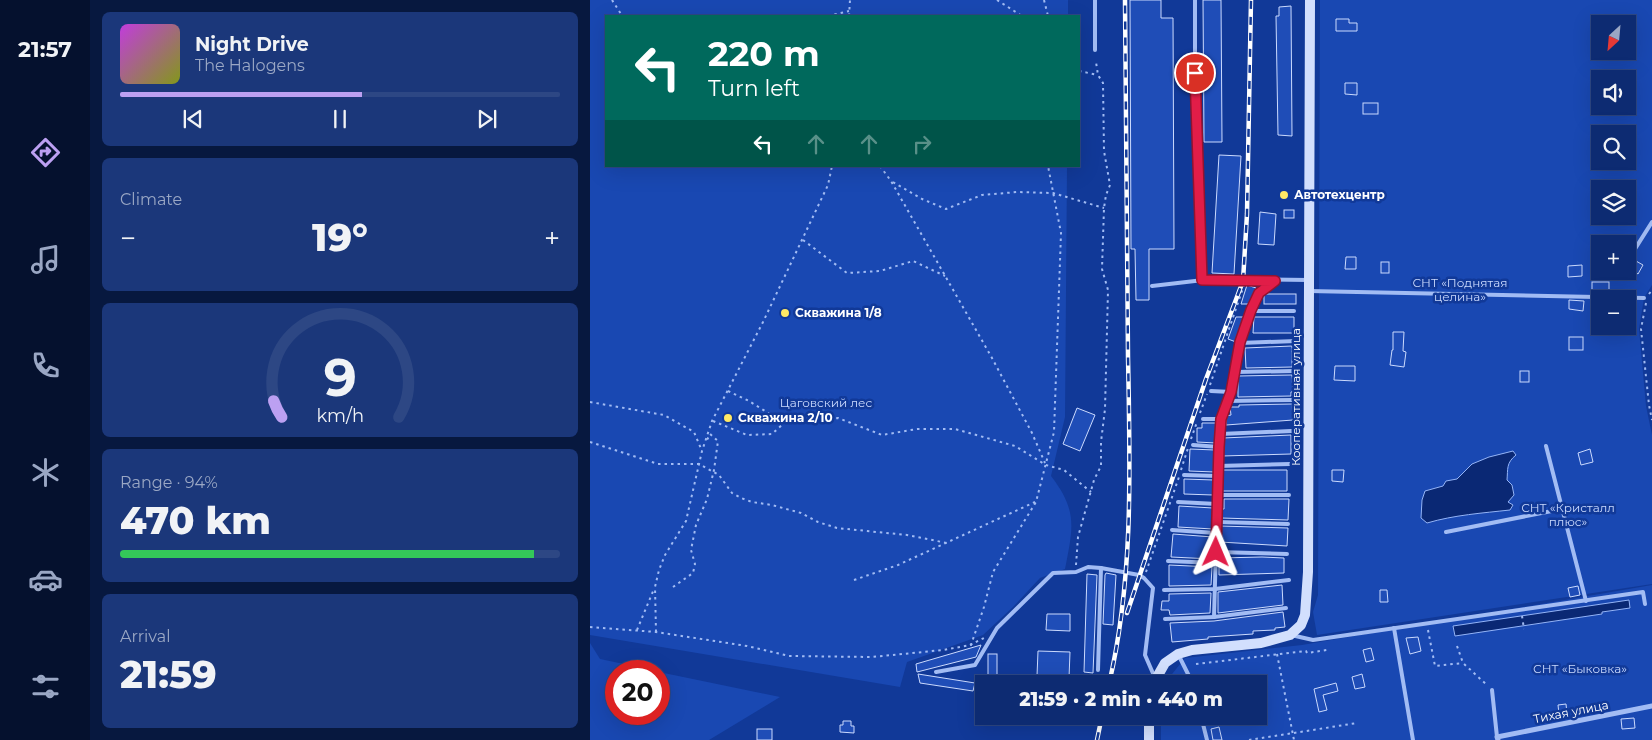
<!DOCTYPE html>
<html lang="en">
<head>
<meta charset="utf-8">
<style>
	:root { --surface:#0d2b72; --page:#1b377a; --text:#f1f3f6; --muted:#9aa7c4; --line:#2d4784; --accent:#bca0f2 }
	body { margin:0; font-family:Montserrat,sans-serif; background:var(--page); color:var(--text); height:100vh; display:flex; flex-direction:column; font-size:19px; white-space:nowrap }
	* { box-sizing:border-box; margin:0 }
	p { font-size:16px; color:var(--muted) }
	.icon { flex:none; width:28px; height:28px; fill:none; stroke:currentColor; stroke-width:2; stroke-linecap:round; stroke-linejoin:round }
	.map { position:relative; flex:1; overflow:hidden }
	.details { display:flex; flex-direction:column; gap:12px; padding:12px; background:#07183f; width:500px }
	.details>* { flex:none }
	.top-card { position:absolute; left:15px; top:15px; width:475px; height:152px; border-radius:0px; box-shadow:0 5px 20px #0002,0 0 0 1px var(--line); background:#00695c; color:#fff; overflow:hidden }
	.needle { width:32px; rotate:206deg }
	.controls { position:absolute; left:1001px; top:15px; display:grid; gap:10px }
	.controls a { display:grid; place-items:center; width:45px; height:45px; border-radius:0px; background:var(--surface); box-shadow:0 5px 20px #0002,0 0 0 1px var(--line); font-size:25px }
	.speed { position:absolute; left:15px; top:660px; display:flex; gap:10px; font-size:25px; font-weight:700; text-align:center }
	.speed>* { display:grid; place-content:center; width:65px; height:65px; border-radius:50%; background:var(--surface); box-shadow:0 5px 20px #0002,0 0 0 1px var(--line); line-height:1 }
	.speed .limit { border:8px solid #d22; background:#fff; color:#111 }
	.pin { position:absolute; display:grid; place-items:center; width:42px; height:42px; color:#fff; margin:-21px; border:2px solid #fff; border-radius:50%; box-shadow:0 1px 5px #0007 }
	.me { position:absolute; width:55px; margin:-28px; rotate:1deg; stroke-linejoin:round; filter:drop-shadow(0 0 4px #0008) }
	.turn { display:flex; align-items:center; gap:18px; height:105px; padding:0 20px; font-size:22px }
	.turn .icon { width:65px; height:65px; stroke-width:2.5 }
	.turn b { display:block; font-size:35px; line-height:42px }
	.lanes { display:flex; align-items:center; height:48px; padding:0 20px; background:#0003; justify-content:center; gap:25px; direction:ltr }
	.lanes .off { opacity:.35 }
	.big { font-size:38px; font-weight:800; line-height:1.1 }
	.details .card { flex:1; display:flex; flex-direction:column; justify-content:center; gap:8px; min-width:0; padding:0 18px; border-radius:8px; background:var(--page) }
	.details .dial { align-items:center; gap:0 }
	.dial svg { height:130px; overflow:visible; fill:none; stroke:var(--line); stroke-width:7; stroke-linecap:round; text-anchor:middle }
	.dial text { fill:var(--text); stroke:none }
	.song { display:flex; align-items:center; gap:15px }
	.cover { width:60px; height:60px; border-radius:8px; background:linear-gradient(135deg,hsl(290 70% 55%),hsl(70 70% 35%)) }
	.played { height:5px; border-radius:2px; background:linear-gradient(90deg,var(--accent) 55%,var(--line) 55%) }
	.keys { display:flex; justify-content:space-around; direction:ltr }
	.heat { display:flex; justify-content:space-between; align-items:center; font-size:28px; direction:ltr }
	.charge { height:8px; border-radius:4px; background:linear-gradient(90deg,#34c759 94%,var(--line) 0) }
	.trip { position:absolute; left:385px; top:675px; width:292px; height:50px; border-radius:0px; background:var(--surface); box-shadow:0 5px 20px #0002,0 0 0 1px var(--line); font-weight:800; line-height:50px; text-align:center }
	main { display:flex; flex:1; min-height:0 }
	.tabs { display:flex; flex-direction:column; width:90px; justify-content:space-around; align-items:center; background:#05112e; color:var(--muted) }
	.tabs .icon { width:35px; height:35px }
	.tabs .active { color:var(--accent) }
	.tabs b { font-size:22px; color:var(--text) }
	.map>svg:first-child { display:block }
	.green { fill:#1948b2; fill-rule:evenodd }
	.water { fill:#0a2874; stroke:#94b4f7 }
	.building { fill:#1f4db7; stroke:#cbdafe }
	.lines { fill:none; stroke-linecap:round; stroke-linejoin:round }
	.path { stroke:#a2bcf4; stroke-width:2; stroke-dasharray:2.5 4; stroke-linecap:butt }
	.lane { stroke:#a2bcf4; stroke-width:4 }
	.street { stroke:#a2bcf4; stroke-width:5 }
	.secondary { stroke:#d2dffd; stroke-width:10 }
	.rail-casing { stroke:#fff; stroke-width:4.5 }
	.rail { stroke:#113998; stroke-width:2.5; stroke-dasharray:8; stroke-linecap:butt }
	.route-casing { stroke:#92132f; stroke-width:12 }
	.route { stroke:#e11d48; stroke-width:9 }
	.poi-dot { fill:#ffe965; stroke:#113998; stroke-width:2 }
	.labels { text-anchor:middle; stroke-width:5; stroke-linejoin:round; paint-order:stroke }
	.poi-label { font-size:12px; font-weight:bold; fill:#fff; stroke:#113998; text-anchor:start }
	.park-label { font-size:12px; fill:#cbdafe; stroke:#113998 }
	.street-label { font-size:12px; fill:#fff; stroke:#113998 }
</style>
</head>
<body>
<main>
<nav class="tabs">
<b>21:57</b>
<svg class="icon active" aria-label="directions" viewBox="0 0 24 24"><path d="M12 3l9 9-9 9-9-9zM9 14v-3h6M13 9l2 2-2 2"/></svg>
<svg class="icon" aria-label="music" viewBox="0 0 24 24"><path d="M9 18V5l10-2v13"/><circle cx="6" cy="18" r="3"/><circle cx="16" cy="16" r="3"/></svg>
<svg class="icon" aria-label="phone" viewBox="0 0 24 24"><path d="M5 4h4l2 5-3 2q2 4 5 5l2-3 5 2v4C11 20 4 13 5 4z"/></svg>
<svg class="icon" aria-label="climate" viewBox="0 0 24 24"><path d="M12 3v18M4 7l16 10M4 17L20 7"/></svg>
<svg class="icon" aria-label="car" viewBox="0 0 24 24"><path d="M5 17H2v-5l4-1 3-4h7l3 4 3 1v5h-3M9 17h6M6 11h13"/><circle cx="7" cy="17" r="2"/><circle cx="17" cy="17" r="2"/></svg>
<svg class="icon" aria-label="filters" viewBox="0 0 24 24"><path d="M4 7h16M4 17h16"/><circle cx="9" cy="7" r="2"/><circle cx="15" cy="17" r="2"/></svg>
</nav>
<section class="details">
<div class="card">
<div class="song"><i class="cover"></i><div><b>Night Drive</b><p>The Halogens</p></div></div>
<div class="played"></div>
<div class="keys"><svg class="icon" aria-label="previous" viewBox="0 0 24 24"><path d="M18 5L8 12l10 7zM5 5v14"/></svg><svg class="icon" aria-label="pause" viewBox="0 0 24 24"><path d="M8 5v14M16 5v14"/></svg><svg class="icon" aria-label="next" viewBox="0 0 24 24"><path d="M6 5l10 7-10 7zM19 5v14"/></svg></div>
</div>
<div class="card"><p>Climate</p>
<div class="heat"><a>−</a><b class="big">19°</b><a>+</a></div>
</div>
<div class="card dial"><svg viewBox="0 0 100 80">
<path d="M14 69A42 42 0 1 1 86 69"/>
<path d="M14 69A42 42 0 0 1 9 59" stroke="#bca0f2"/>
<text x="50" y="56" font-size="32" font-weight="700">9</text>
<text x="50" y="72" font-size="11">km/h</text>
</svg></div>
<div class="card"><p>Range · 94%</p><b class="big">470 km</b><div class="charge"></div></div>
<div class="card"><p>Arrival</p><b class="big">21:59</b></div>
</section>
<div class="map">
<svg width="1062" height="740" viewBox="0 0 1062 740">
	<rect width="100%" height="100%" fill="#113998"/>
	<g class="green">
		<path d="M0,0H478V16H16V166H477L475,417L461,476C488,511 483,528 475,569L450,578L423,607L393,635L317,662L310,687L0,635Z"/>
		<path d="M730,0H1062V285L1054,298L1049,329L1056,406L1062,435V584L727,635L723,612L728,595ZM1010,24H1038V51H1010ZM1010,79H1038V106H1010ZM1010,134H1038V161H1010ZM1010,189H1038V216H1010ZM1010,244H1038V271H1010ZM1010,299H1038V326H1010Z"/>
		<path d="M1062,585V740H571V716H669V684H574L595,658L712,645Z"/>
		<path d="M0,643L10,659L67,671H26V714H69V672L190,697L119,740H0Z"/>
	</g>
	<g class="water">
		<path d="M923,451L926,455C916,463 918,469 917,480L922,485L924,495L918,502L923,505L920,510C893,513 864,515 837,523L831,518L832,500L835,491L853,486L856,481L867,479L882,464L899,457Z"/>
		<path d="M1039,600L1040,608L1012,612V614L865,636L863,626Z"/>
	</g>
	<g class="building">
		<path d="M540,0H571V18H583L584,249H559V300H546L545,249H541Z"/>
		<path d="M613,0H631L632,142H614Z"/>
		<path d="M701,6L702,136L688,135L686,16H689V7Z"/>
		<path d="M746,19H759V23H767V31H746Z"/>
		<path d="M755,83H767V95L755,94Z"/>
		<rect x="773" y="103" width="15" height="11"/>
		<path d="M629,155L651,156L644,274L622,273Z"/>
		<rect x="694" y="210" width="10" height="8"/>
		<path d="M670,212L686,214L684,245L668,244Z"/>
		<path d="M756,257H766V269H755Z"/>
		<path d="M1046,261L1053,265L1048,274L1041,269Z"/>
		<rect x="791" y="262" width="8" height="11"/>
		<path d="M992,265V276L978,277V266Z"/>
		<rect x="1002" y="282" width="17" height="10"/>
		<path d="M657,285L666,288L660,304H651Z"/>
		<rect x="674" y="294" width="32" height="10"/>
		<path d="M979,300L994,301L993,311L979,309Z"/>
		<path d="M646,317H655L646,342L638,339Z"/>
		<path d="M664,317H704V333H663Z"/>
		<path d="M803,332H814L813,351L816,352L814,367L800,365L802,350H803Z"/>
		<rect x="979" y="337" width="14" height="13"/>
		<path d="M702,346V367L656,368L655,348Z"/>
		<path d="M745,366H765V381L744,380Z"/>
		<rect x="930" y="371" width="9" height="11"/>
		<path d="M702,375L703,392H701V396L648,397V376Z"/>
		<path d="M702,404L703,420L636,425V416L641,415L640,407H649V405Z"/>
		<path d="M487,408L505,415L490,451L473,444Z"/>
		<path d="M612,423H626V443L607,442V428H612Z"/>
		<path d="M701,435V454L632,456L633,438Z"/>
		<path d="M600,449L625,450V472L599,471Z"/>
		<path d="M1000,449L1003,462L991,465L988,453Z"/>
		<path d="M632,470H697V491H631Z"/>
		<path d="M742,470H754L753,482L742,481Z"/>
		<path d="M594,479L624,480L623,495L594,494Z"/>
		<path d="M634,499H699L698,520L631,518V509H634Z"/>
		<path d="M589,506L623,508V529L588,527Z"/>
		<path d="M630,526L698,528L697,546L630,542Z"/>
		<path d="M583,534L623,537L622,559L581,557Z"/>
		<path d="M672,557L694,558V573L629,575V558Z"/>
		<path d="M579,565L622,567L621,585L579,586Z"/>
		<path d="M516,573L526,575L523,625L513,624L515,575Z"/>
		<path d="M497,574L507,575L503,673L494,672Z"/>
		<path d="M692,585L693,605L628,613V592Z"/>
		<path d="M988,586L990,595L980,597L978,588Z"/>
		<path d="M790,590H797L798,602H790Z"/>
		<path d="M621,593L620,613L580,615L579,610H571L572,601H579V594Z"/>
		<path d="M693,612L695,627L685,628V630L663,631V634L618,637V639L582,642L580,623L624,621Z"/>
		<path d="M457,614H480V631L456,630Z"/>
		<path d="M828,637L831,651L820,654L816,638Z"/>
		<path d="M391,645L386,657L327,672L326,664Z"/>
		<path d="M781,648L784,660L776,662L773,650Z"/>
		<path d="M448,651L480,652L479,678L447,676Z"/>
		<rect x="398" y="654" width="9" height="30"/>
		<path d="M328,674L385,683L383,691L330,683Z"/>
		<path d="M772,674L775,687L765,689L762,677Z"/>
		<path d="M746,683L748,691L733,695L737,710L729,712L724,689Z"/>
		<path d="M976,704L977,714H969L968,705Z"/>
		<path d="M1044,718L1045,728L1032,729L1031,719Z"/>
		<path d="M253,721H261V726H264V733L250,732V725H253Z"/>
		<path d="M629,727L632,740H623L621,729Z"/>
		<rect x="167" y="729" width="15" height="11"/>
	</g>
	<g class="lines">
		<g class="path">
			<path d="M22,0L31,14L36,16"/>
			<path d="M407,0L432,16"/>
			<path d="M454,0L458,16"/>
			<path d="M238,16L259,11"/>
			<path d="M259,16L260,0"/>
			<path d="M489,71L508,75"/>
			<path d="M290,166L301,181L402,358L442,433L455,463"/>
			<path d="M303,182L332,199L356,209L392,195L427,192L463,193L514,208"/>
			<path d="M213,240L257,273L290,271L323,261L355,276"/>
			<path d="M1059,294L1062,290"/>
			<path d="M1056,303L1051,329L1059,405L1062,420"/>
			<path d="M620,385L654,285"/>
			<path d="M138,391L159,401L194,423L248,418L292,435L327,429H365L425,446L456,465L474,470L501,492"/>
			<path d="M0,402L74,415L104,432L112,451"/>
			<path d="M610,413L617,394"/>
			<path d="M123,421L157,435L182,434L194,423"/>
			<path d="M601,439L607,422"/>
			<path d="M0,442L68,464H109L129,475L142,493L151,498L162,502L182,505L211,513L228,522L247,528L317,535L357,543"/>
			<path d="M591,470L598,448"/>
			<path d="M486,565L488,537L504,480L511,466V442L515,409L518,290L512,269L514,208L516,195L520,185L514,151L513,83L508,75L506,62"/>
			<path d="M556,572L589,477"/>
			<path d="M264,580L308,565L445,502"/>
			<path d="M83,587L103,573L105,564L101,550L106,525L117,499L124,470L128,441L120,434L117,440"/>
			<path d="M932,616L934,629"/>
			<path d="M0,627L66,632L157,646L199,656L282,657L353,650L381,645L394,607L403,572L446,502L464,432L471,233L458,166"/>
			<path d="M47,630L64,589"/>
			<path d="M838,630L845,666L873,663"/>
			<path d="M66,632L65,587L69,570L75,555L96,521L112,451L122,421L173,322L238,185L242,166"/>
			<path d="M380,645L394,638"/>
			<path d="M867,646L873,663L898,686"/>
			<path d="M687,654L704,740"/>
			<path d="M606,664L716,651L717,653L737,650"/>
			<path d="M659,740L767,723"/>
		</g>
		<g class="lane">
			<path d="M505,0V50"/>
			<path d="M605,0V110L612,280"/>
			<path d="M1038,260L1062,222"/>
			<path d="M1027,278L1030,271"/>
			<path d="M685,281L669,293L661,311L650,343L641,392L631,419L629,447L624,617L696,608"/>
			<path d="M562,286L622,279L719,280"/>
			<path d="M719,291L1054,298"/>
			<path d="M661,311H704"/>
			<path d="M650,343L706,341"/>
			<path d="M646,372L703,371"/>
			<path d="M621,391L641,392"/>
			<path d="M638,401L703,400"/>
			<path d="M613,419H631"/>
			<path d="M630,434L701,431"/>
			<path d="M603,445L629,447"/>
			<path d="M956,446L996,601"/>
			<path d="M628,466L700,464"/>
			<path d="M594,475L628,476"/>
			<path d="M627,495H699"/>
			<path d="M588,502L627,504"/>
			<path d="M627,522L698,524"/>
			<path d="M582,530L626,533"/>
			<path d="M856,532L972,509"/>
			<path d="M626,552L697,554"/>
			<path d="M578,561L626,563"/>
			<path d="M574,590L625,589L699,580"/>
			<path d="M575,619L624,617"/>
			<path d="M804,628L823,740"/>
			<path d="M701,635L723,640L1053,592L1055,604"/>
			<path d="M589,656L603,684"/>
			<path d="M508,670L511,568"/>
			<path d="M346,672L385,665L407,628L463,573L486,572L498,567L511,568L549,575L554,578L563,588L555,655L565,678"/>
			<path d="M902,690L907,737"/>
			<path d="M611,716L617,740"/>
		</g>
		<path class="street" d="M908,740L907,737L1062,706"/>
		<g class="secondary">
			<path d="M563,684L575,663L588,654L602,650L671,643L700,635L711,625L715,615L718,572L720,0"/>
			<path d="M559,716V740"/>
		</g>
		<g class="rail-casing">
			<g id="rail">
				<path d="M537,613L616,379L653,281L657,214L661,0"/>
				<path d="M519,684C544,577 540,465 538,356C537,237 536,119 535,0"/>
				<path d="M507,740L512,716"/>
			</g>
		</g>
		<use href="#rail" class="rail"/>
	</g>
	<g class="lines">
		<g class="route-casing">
			<path id="route" d="M605,73L612,280L685,281L669,293L661,310L650,342L641,392L631,419L629,447L626,552"/>
		</g>
		<use href="#route" class="route"/>
	</g>
	<g class="poi-dot">
		<circle cx="694" cy="195" r="5"/>
		<circle cx="195" cy="313" r="5"/>
		<circle cx="138" cy="418" r="5"/>
	</g>
	<g class="labels">
		<g class="poi-label">
			<text x="704" y="199">Автотехцентр</text>
			<text x="205" y="317">Скважина 1/8</text>
			<text x="148" y="422">Скважина 2/10</text>
		</g>
		<g class="park-label">
			<text x="870" y="287">СНТ «Поднятая<tspan x="870" dy="14">целина»</tspan></text>
			<text x="236" y="407">Цаговский лес</text>
			<text x="978" y="512">СНТ «Кристалл<tspan x="978" dy="14">плюс»</tspan></text>
			<text x="990" y="673">СНТ «Быковка»</text>
		</g>
		<g class="street-label">
			<text transform="translate(706 397) rotate(-90)" y="4">Кооперативная улица</text>
			<text transform="translate(981 712) rotate(-11)" y="4">Тихая улица</text>
		</g>
	</g>
</svg>
<div class="controls">
<a><svg class="needle" viewBox="-14 -14 28 28"><path d="M0-13l5 13h-10z" fill="#e53935"/><path d="M0 13l5-13h-10z" fill="#9aa7c4"/></svg></a>
<a><svg class="icon" aria-label="sound" viewBox="0 0 24 24"><path d="M4 9h4l5-4v14l-5-4H4zM17 9q2 3 0 6"/></svg></a>
<a><svg class="icon" aria-label="search" viewBox="0 0 24 24"><circle cx="10" cy="10" r="6"/><path d="M15 15l6 6"/></svg></a>
<a><svg class="icon" aria-label="layers" viewBox="0 0 24 24"><path d="M12 4l9 5-9 5-9-5zM3 14l9 5 9-5"/></svg></a>
<a>+</a>
<a>−</a>
</div>
<div class="speed"><div class="limit">20</div></div>
<div class="pin" style="left:605px;top:73px;background:#d93025"><svg class="icon" aria-label="arrive" viewBox="0 0 24 24"><path d="M6 21V4h12l-3 4 3 4H6"/></svg></div>
<svg class="me" style="left:626px;top:552px" viewBox="-20 -20 40 40"><path d="M0-17L14 15 0 8-14 15z" fill="#e11d48" stroke="#fff" stroke-width="4"/></svg>
<div class="trip">21:59 · 2 min · 440 m</div>
<div class="top-card">
<div class="turn"><svg class="icon" aria-label="left" viewBox="0 0 24 24"><path d="M17 20v-9H6M10 6l-5 5 5 5"/></svg><div><b>220 m</b>Turn left</div></div>
<div class="lanes"><svg class="icon" aria-label="left" viewBox="0 0 24 24"><path d="M17 20v-9H6M10 6l-5 5 5 5"/></svg><svg class="icon off" aria-label="ahead" viewBox="0 0 24 24"><path d="M12 20V5M6 11l6-6 6 6"/></svg><svg class="icon off" aria-label="ahead" viewBox="0 0 24 24"><path d="M12 20V5M6 11l6-6 6 6"/></svg><svg class="icon off" aria-label="right" viewBox="0 0 24 24"><path d="M7 20v-9h11M14 6l5 5-5 5"/></svg></div>
</div>
</div>
</main>
</body>
</html>
